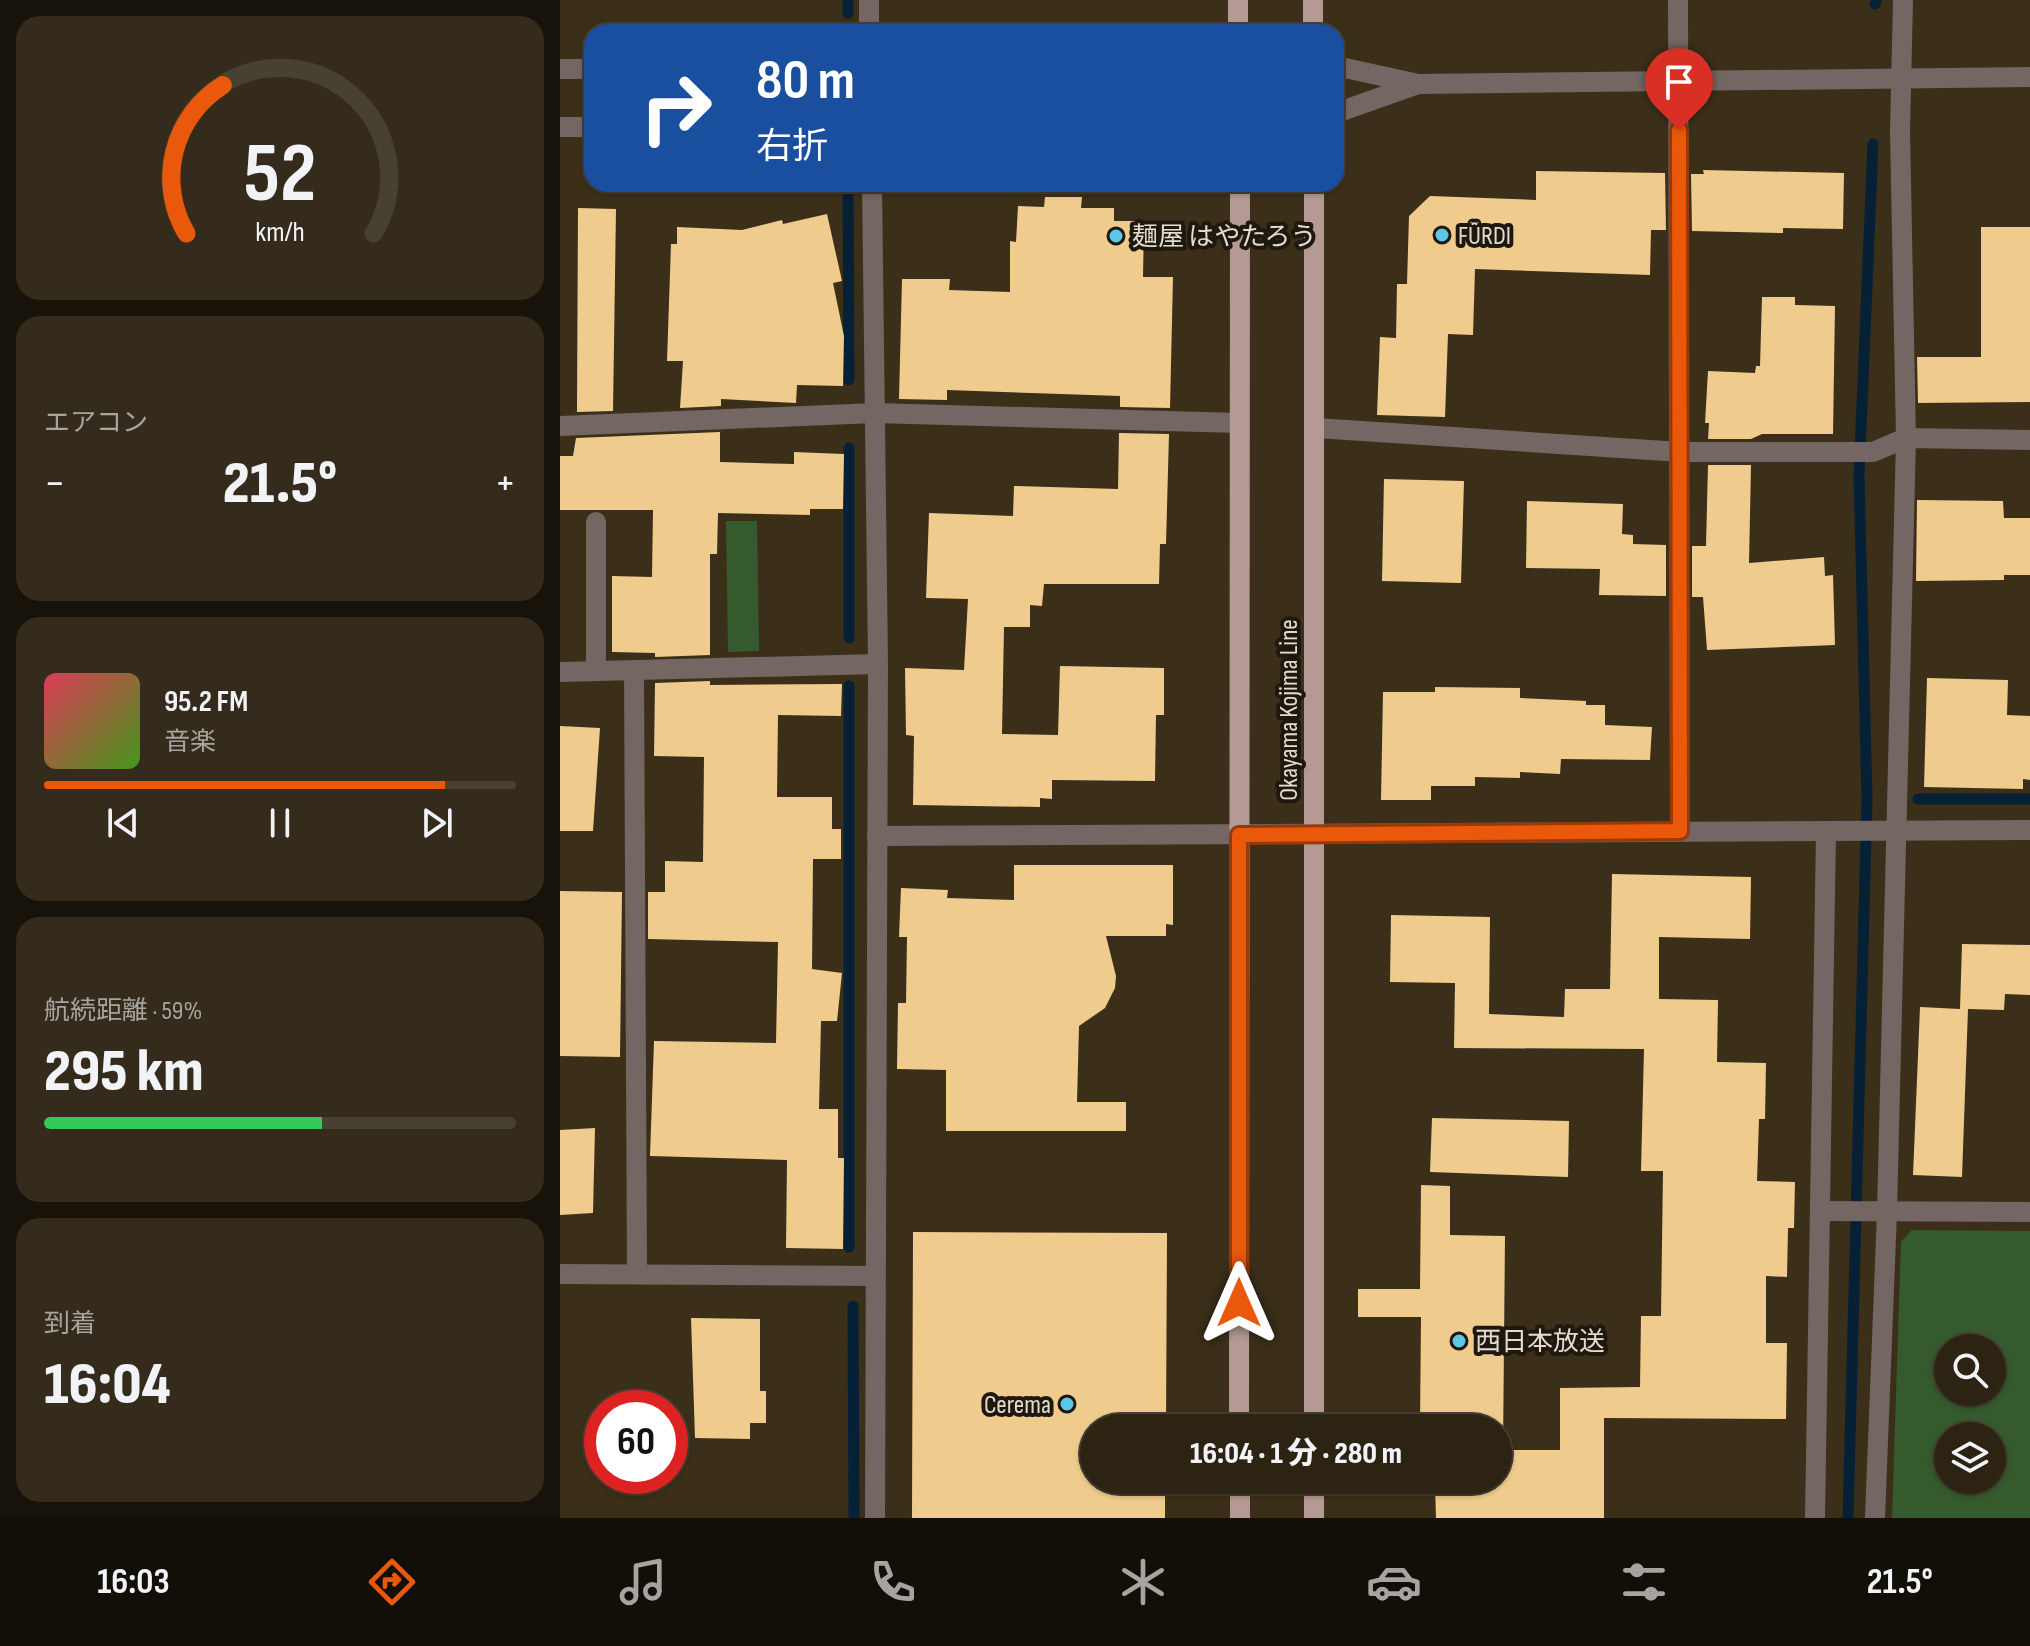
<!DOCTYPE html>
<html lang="ja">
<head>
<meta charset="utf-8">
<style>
	:root { --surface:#2c2313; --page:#342b1c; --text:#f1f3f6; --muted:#a6a4a0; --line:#484033; --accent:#ea580c }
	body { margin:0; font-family:"Sofia Sans Condensed","Noto Sans JP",sans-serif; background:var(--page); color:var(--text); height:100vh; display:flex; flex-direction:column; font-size:30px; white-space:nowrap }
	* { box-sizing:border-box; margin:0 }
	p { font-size:26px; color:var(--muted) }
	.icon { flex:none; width:44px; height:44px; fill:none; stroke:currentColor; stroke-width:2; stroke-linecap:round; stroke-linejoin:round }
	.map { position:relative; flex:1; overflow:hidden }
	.details { display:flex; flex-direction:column; gap:16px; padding:16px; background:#18130a; width:560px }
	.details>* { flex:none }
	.top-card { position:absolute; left:24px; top:24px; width:760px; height:168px; border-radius:24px; box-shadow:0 2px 6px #0004,0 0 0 2px var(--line); background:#1a4fa0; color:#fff; overflow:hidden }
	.tools { position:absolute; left:1374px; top:1334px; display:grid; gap:16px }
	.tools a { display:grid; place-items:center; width:72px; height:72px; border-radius:50%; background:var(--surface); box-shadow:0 2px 6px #0004,0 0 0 2px var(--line); font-size:40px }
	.speed { position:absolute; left:24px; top:1390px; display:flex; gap:16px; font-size:40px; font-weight:700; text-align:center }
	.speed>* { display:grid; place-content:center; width:104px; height:104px; border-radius:50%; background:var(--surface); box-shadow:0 2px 6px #0004,0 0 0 2px var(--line); line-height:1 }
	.speed .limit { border:12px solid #d22; background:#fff; color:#111 }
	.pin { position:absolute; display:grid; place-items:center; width:68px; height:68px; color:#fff; margin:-82px -34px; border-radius:50% 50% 50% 0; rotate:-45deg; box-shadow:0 0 8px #0007 }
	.pin .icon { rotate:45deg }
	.me { position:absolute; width:88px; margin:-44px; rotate:0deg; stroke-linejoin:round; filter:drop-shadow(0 0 6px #0008) }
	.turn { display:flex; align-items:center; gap:28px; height:168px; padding:0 40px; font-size:36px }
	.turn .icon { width:104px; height:104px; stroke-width:2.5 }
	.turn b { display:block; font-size:56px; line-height:68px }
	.big { font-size:60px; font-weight:800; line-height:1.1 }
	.details .widget { flex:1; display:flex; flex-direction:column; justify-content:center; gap:12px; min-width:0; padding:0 28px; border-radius:24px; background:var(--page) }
	.details .dial { align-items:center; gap:0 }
	.dial svg { height:208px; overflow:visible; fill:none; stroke:var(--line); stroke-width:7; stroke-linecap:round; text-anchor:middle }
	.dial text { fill:var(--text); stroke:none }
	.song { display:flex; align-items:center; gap:24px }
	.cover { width:96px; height:96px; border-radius:12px; background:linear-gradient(135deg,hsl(350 70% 55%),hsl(100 70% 35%)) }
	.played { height:8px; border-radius:4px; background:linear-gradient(90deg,var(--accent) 85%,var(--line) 85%) }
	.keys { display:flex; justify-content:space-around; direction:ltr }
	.heat { display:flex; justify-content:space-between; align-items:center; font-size:44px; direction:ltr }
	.charge { height:12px; border-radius:6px; background:linear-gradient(90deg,#34c759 59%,var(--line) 0) }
	.trip { position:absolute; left:520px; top:1414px; width:432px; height:80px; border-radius:40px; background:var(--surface); box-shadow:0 2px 6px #0004,0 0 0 2px var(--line); font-weight:800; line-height:80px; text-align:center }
	.tab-bar { display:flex; height:128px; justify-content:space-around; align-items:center; background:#120e08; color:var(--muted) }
	.tab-bar .icon { width:56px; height:56px }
	.tab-bar .selected { color:var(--accent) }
	.tab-bar b { font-size:36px; color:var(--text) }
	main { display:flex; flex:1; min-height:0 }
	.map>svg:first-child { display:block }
	.green { fill:#355a2d; fill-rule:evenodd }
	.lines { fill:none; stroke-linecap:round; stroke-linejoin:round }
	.stream { stroke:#062036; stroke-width:11 }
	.building { fill:#efcc8e }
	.minor { stroke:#736663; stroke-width:20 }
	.tertiary { stroke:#736663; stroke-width:20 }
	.primary { stroke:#b49994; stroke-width:20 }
	.route-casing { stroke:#983908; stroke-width:20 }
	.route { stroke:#ea580c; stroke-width:14 }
	.poi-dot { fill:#5cc7e7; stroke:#1e180f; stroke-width:3 }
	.labels { text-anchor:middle; stroke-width:8; stroke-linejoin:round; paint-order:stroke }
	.poi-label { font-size:26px; fill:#e3dcce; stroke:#1e180f; text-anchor:start }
	.street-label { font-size:26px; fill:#e3dcce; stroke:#1e180f }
</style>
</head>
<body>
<main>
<section class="details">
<div class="widget dial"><svg viewBox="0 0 100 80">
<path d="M14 69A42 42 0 1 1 86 69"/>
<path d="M14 69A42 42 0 0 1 28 12" stroke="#ea580c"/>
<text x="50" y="56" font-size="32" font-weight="700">52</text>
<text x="50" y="72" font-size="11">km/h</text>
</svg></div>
<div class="widget"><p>エアコン</p>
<div class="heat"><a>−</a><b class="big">21.5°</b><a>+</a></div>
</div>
<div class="widget">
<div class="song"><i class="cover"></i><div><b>95.2 FM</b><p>音楽</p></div></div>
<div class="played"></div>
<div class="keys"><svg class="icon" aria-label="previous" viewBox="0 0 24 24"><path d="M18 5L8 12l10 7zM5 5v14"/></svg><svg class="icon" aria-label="pause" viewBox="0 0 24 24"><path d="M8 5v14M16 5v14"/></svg><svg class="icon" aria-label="next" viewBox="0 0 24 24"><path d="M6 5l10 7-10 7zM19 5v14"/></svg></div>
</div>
<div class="widget"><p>航続距離 · 59%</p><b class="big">295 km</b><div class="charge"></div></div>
<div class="widget"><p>到着</p><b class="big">16:04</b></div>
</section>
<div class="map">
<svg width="1470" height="1518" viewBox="0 0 1470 1518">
	<rect width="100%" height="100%" fill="#3b2f19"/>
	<g class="green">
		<path d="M166,521H197L199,651L168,652Z"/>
		<path d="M1352,1230L1470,1231V1518H1332L1341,1242ZM1388,1348H1432V1392H1388ZM1388,1436H1432V1480H1388Z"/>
	</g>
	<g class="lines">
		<g class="stream">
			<path d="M288,0V13"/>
			<path d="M1315,4L1316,0"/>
			<path d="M288,184L289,380"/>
			<path d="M289,448V638"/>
			<path d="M289,686V1247"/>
			<path d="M1358,799H1470"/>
			<path d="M293,1306L294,1518"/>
			<path d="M1288,1518L1307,799L1299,475L1313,144"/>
		</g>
	</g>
	<g class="building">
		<path d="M1143,170L1284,173L1283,229L1223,228V233L1132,231L1131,174H1144Z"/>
		<path d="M976,171L1105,173L1106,230H1091L1090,275L915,269L913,335L888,334L885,417L817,415L820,337L836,338L837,284H847L849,216L870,196L976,200Z"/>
		<path d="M485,197H522L521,208H554V221H584L583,277H613L610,408L560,407V396L387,390V400L339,399L342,279H390L389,290L450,292V241L456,242L458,206L484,207Z"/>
		<path d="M18,208L56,209L53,411L17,412Z"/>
		<path d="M267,214L282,281L273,283L284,336L283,386L237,385L236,403L161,399V406L120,408L123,361H107L111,244H117V227L182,230L222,220L223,224Z"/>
		<path d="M1421,227H1470V402L1358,403L1357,357H1421Z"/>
		<path d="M1202,297H1235V305L1275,306L1273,434H1202L1191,439H1148L1149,423H1145L1148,371L1195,373L1196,366H1200Z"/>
		<path d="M160,432V462L234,464V452L284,454L283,509H250V515L158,513L157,554H150V655L95,657V653L52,652V576L92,577L93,510H0V456H13L16,438Z"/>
		<path d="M559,433L609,434L606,544H600L599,584H484L482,606L470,605V627H444L442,734L498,735L500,666L604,668V715H596L595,781L492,780V799L480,798V807L353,805L354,736L346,735L345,668L404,670L408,599L366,598L369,513L453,516L454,486L558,489Z"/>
		<path d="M1148,465H1191L1189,563L1264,557L1265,576L1273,575L1275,645L1147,650L1143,597H1132V546H1146Z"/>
		<path d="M824,479L904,481L901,583L822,581Z"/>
		<path d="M1357,500L1443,501L1444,518H1470V575H1444V580L1356,581Z"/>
		<path d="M967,501L1063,504L1062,534L1073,535V544L1106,545V596L1039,595L1040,569L966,568Z"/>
		<path d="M1367,678L1448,680L1447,715L1470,716V780L1463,779V789L1364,787Z"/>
		<path d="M150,681V685L282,684L281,716L218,715L217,797H272V829H281V859H253L252,969L282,973L277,1021H261L259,1109H278V1158H284L283,1249L226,1248L227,1160L90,1156L94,1041L216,1043L218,942L88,939V892H105V861L143,862L144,757L94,756L95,683Z"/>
		<path d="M875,687L960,688V698L1026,701V705H1045V725L1092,727L1090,760L1001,759L1000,774L960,772V778L915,777V786H871V800H821L823,692H875Z"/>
		<path d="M0,726L40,728L33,831H0Z"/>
		<path d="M454,865H613V925L606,924V936H546L556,976L555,988L545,1008L519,1026L517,1102H566V1131H386V1070L337,1069L338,1003H346L347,937H339L341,888L388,890L387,898L454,900Z"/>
		<path d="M1052,874L1191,877L1190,939L1099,937V999L1158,1000L1157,1062L1206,1063L1205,1119H1199L1197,1181L1235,1182L1234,1228H1228L1227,1277L1206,1276V1343H1227L1226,1419L1044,1418V1518H876L875,1485H854V1480H938V1428H853V1424H860L861,1317H798V1289H860L861,1185L890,1186V1235L945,1236L943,1450H1000V1388L1080,1387L1081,1316H1101L1103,1171H1081L1084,1049L894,1048L895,983L830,982L831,915L930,917L929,1014L1004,1017L1005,989H1050Z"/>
		<path d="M0,891L62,892L60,1057L0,1056Z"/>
		<path d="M1402,944L1470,945V995L1445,994L1444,1010L1408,1009L1402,1177L1353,1175L1360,1007L1400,1009Z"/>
		<path d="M872,1118L1009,1121L1008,1177L870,1172Z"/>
		<path d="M35,1128L33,1213L0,1215V1130Z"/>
		<path d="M353,1232L607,1233L606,1428H534V1480H605V1518H352Z"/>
		<path d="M131,1318L200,1319V1391H206V1423H190V1439L135,1438Z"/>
	</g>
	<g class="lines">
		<g class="minor">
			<path d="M309,0V32"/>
			<path d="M1118,0L1120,831"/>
			<path d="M312,184L318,664L315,1518"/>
			<path d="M0,426L315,413L679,423"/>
			<path d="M756,428L1121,452H1313L1346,438L1470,440"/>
			<path d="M36,671V522"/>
			<path d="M74,671L77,1274"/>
			<path d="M0,672L318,664"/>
			<path d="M317,836L1470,830"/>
			<path d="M1262,1211L1470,1212"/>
			<path d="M0,1274L314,1276"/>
			<path d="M1255,1518L1266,831"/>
			<path d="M1315,1518L1327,1212L1346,438L1340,131L1343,0"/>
		</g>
		<g class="tertiary">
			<path d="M776,66L858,84L1470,77"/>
			<path d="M0,69H32"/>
			<path d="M776,113L858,84"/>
			<path d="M0,127H32"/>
		</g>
		<g class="primary">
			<path d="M678,0V32"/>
			<path d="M753,0V32"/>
			<path d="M754,184V1428"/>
			<path d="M679,1428L680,184"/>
			<path d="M680,1480V1518"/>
			<path d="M754,1480V1518"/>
		</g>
	</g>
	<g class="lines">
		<g class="route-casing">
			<path id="route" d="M679,1303V835L1120,831L1119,130"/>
		</g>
		<use href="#route" class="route"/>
	</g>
	<g class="poi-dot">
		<circle cx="882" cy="235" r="8"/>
		<circle cx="556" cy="236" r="8"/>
		<circle cx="899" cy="1341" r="8"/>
		<circle cx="507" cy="1404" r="8"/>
	</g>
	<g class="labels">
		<g class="poi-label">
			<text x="898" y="244">FÜRDI</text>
			<text x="572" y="245">麺屋 はやたろう</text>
			<text x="915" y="1350">西日本放送</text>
			<text x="491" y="1413" text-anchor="end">Cerema</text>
		</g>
		<g class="street-label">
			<text transform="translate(728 710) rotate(-90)" y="9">Okayama Kojima Line</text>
		</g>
	</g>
</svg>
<div class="tools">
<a><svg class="icon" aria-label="search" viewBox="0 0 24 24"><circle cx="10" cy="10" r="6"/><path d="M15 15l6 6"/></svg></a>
<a><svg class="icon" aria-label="layers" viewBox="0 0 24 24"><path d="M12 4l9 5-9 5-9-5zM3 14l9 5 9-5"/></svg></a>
</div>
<div class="speed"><div class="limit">60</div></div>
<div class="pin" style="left:1119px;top:130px;background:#d93025"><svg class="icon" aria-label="arrive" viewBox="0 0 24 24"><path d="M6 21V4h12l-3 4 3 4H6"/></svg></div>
<svg class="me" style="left:679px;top:1303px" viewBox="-20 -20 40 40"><path d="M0-17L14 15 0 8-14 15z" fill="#ea580c" stroke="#fff" stroke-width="4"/></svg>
<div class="trip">16:04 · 1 分 · 280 m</div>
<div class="top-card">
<div class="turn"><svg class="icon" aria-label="right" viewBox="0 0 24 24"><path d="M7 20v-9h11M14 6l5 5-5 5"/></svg><div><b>80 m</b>右折</div></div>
</div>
</div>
</main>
<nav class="tab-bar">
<b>16:03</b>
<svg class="icon selected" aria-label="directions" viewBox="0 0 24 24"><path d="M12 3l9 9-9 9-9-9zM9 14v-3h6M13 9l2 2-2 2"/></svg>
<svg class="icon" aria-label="music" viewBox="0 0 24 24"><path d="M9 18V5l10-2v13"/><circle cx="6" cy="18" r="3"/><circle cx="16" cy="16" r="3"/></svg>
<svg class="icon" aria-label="phone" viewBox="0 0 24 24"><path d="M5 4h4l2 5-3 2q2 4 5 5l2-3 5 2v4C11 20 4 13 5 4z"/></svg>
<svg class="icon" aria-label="climate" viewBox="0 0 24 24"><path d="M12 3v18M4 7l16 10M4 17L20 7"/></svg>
<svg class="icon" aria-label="car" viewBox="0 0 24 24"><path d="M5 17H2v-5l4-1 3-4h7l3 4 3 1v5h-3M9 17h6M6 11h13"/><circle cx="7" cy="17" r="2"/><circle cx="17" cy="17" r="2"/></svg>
<svg class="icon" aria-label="filters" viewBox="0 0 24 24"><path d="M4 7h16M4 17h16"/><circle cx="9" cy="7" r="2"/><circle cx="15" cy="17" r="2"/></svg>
<b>21.5°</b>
</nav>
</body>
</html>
